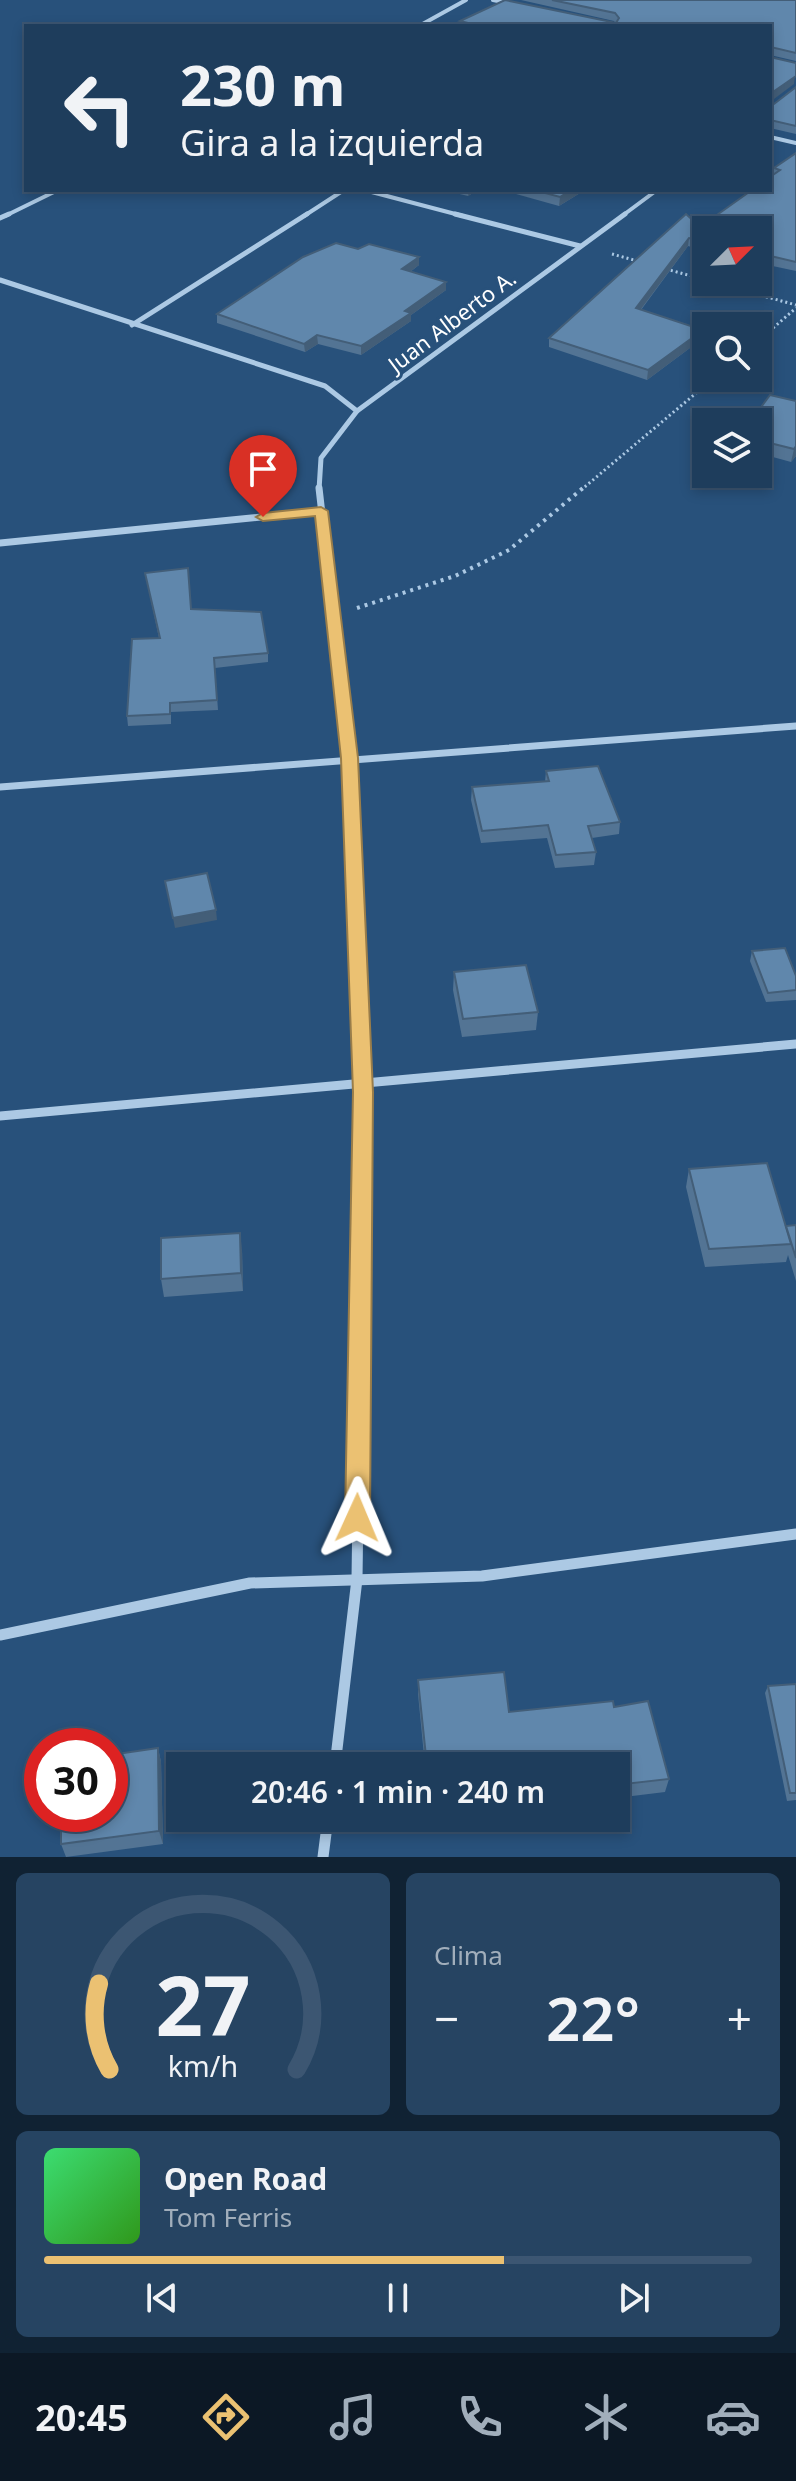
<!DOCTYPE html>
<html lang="es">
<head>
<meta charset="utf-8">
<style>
	:root { --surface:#1e3d5c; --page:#264462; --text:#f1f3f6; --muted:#a1aebb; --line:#3c5672; --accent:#ebc172 }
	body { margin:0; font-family:"Noto Sans",sans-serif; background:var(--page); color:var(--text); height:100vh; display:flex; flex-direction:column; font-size:30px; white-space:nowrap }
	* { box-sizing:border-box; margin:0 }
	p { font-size:26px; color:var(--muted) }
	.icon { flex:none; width:44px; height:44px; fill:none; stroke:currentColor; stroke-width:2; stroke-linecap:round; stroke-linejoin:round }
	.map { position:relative; height:1857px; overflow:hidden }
	.details { display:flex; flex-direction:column; gap:16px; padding:16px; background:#102233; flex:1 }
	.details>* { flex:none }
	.guide { position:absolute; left:24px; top:24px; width:748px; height:168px; border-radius:0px; box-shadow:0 4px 12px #0003,0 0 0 2px var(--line); background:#1e3d5c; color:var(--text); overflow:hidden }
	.needle { width:52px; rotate:66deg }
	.controls { position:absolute; left:692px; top:216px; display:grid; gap:16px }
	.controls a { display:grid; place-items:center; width:80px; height:80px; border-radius:0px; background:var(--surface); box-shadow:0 4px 12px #0003,0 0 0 2px var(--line); font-size:40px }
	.speed { position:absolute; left:24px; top:1728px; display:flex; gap:16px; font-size:40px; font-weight:700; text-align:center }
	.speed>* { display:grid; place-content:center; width:104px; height:104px; border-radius:50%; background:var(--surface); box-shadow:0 4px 12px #0003,0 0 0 2px var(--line); line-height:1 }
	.speed .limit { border:12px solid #d22; background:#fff; color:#111 }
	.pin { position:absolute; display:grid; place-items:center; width:68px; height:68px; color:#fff; margin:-82px -34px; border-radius:50% 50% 50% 0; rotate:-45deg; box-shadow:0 0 8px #0007 }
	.pin .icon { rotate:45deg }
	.me { position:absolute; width:88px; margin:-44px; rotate:1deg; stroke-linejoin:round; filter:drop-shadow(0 0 6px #0008) }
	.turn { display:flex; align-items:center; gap:28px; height:168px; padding:0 24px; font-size:36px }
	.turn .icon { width:104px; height:104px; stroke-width:2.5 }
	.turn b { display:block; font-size:56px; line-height:68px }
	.big { font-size:60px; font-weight:600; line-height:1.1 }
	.details .tile { flex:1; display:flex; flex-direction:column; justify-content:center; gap:12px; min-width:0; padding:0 28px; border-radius:12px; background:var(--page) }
	.details .dial { align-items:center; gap:0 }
	.dial svg { height:208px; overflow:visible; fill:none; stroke:var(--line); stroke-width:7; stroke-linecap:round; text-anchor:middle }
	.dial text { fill:var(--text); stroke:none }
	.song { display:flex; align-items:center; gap:24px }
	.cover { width:96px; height:96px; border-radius:12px; background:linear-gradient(135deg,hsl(140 70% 55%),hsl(110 70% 35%)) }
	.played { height:8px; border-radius:4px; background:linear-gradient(90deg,var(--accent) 65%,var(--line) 65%) }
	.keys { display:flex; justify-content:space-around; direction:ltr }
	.heat { display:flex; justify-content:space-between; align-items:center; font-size:44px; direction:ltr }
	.details .tiles { flex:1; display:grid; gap:16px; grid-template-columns:1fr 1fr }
	.tile:last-child { grid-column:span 2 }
	.trip { position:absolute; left:166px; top:1752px; width:464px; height:80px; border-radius:0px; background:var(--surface); box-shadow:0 4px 12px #0003,0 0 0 2px var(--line); font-weight:600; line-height:80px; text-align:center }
	.menu { display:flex; height:128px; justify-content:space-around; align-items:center; background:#0c1825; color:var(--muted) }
	.menu .icon { width:56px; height:56px }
	.menu .selected { color:var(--accent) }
	.menu b { font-size:36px; color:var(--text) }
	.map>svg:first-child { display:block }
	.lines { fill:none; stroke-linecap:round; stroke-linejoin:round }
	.path-far1 { stroke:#acc9e4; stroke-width:3; stroke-dasharray:2 3; stroke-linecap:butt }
	.path { stroke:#acc9e4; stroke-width:4; stroke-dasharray:3 5; stroke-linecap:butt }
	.street-far4 { stroke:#acc9e4; stroke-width:4 }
	.street-far3 { stroke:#acc9e4; stroke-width:5 }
	.street-far2 { stroke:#acc9e4; stroke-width:7 }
	.street-far1 { stroke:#acc9e4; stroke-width:9 }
	.street { stroke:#acc9e4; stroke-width:11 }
	.wall { fill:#537494 }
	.shaded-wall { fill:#435e78 }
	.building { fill:#6087ac; stroke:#435e78; stroke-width:2 }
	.route { fill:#ebc172; stroke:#997d4a; stroke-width:2 }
	.labels { text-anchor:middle; stroke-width:6; stroke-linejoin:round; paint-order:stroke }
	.far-street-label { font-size:22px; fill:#fff; stroke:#28517b }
</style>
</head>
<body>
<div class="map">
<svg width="796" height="1857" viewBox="0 0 796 1857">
	<rect width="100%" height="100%" fill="#28517b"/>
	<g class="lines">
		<g class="path-far1">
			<path d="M612,254L641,262"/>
			<path d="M666,269L706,280"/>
			<path d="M713,282L796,305"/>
			<path d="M758,341L796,308"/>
			<path d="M581,490L714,378"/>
		</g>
		<path class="path" d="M357,608L455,576L509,550L583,488"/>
		<g class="street-far4">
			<path d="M493,0L512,4"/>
			<path d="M419,26L466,0"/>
			<path d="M770,137L796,143"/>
			<path d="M364,190L463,216"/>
			<path d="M5,216L58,190"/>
			<path d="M304,216L344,190"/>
			<path d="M622,216L657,190"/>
		</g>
		<g class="street-far3">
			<path d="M455,214L580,246"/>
			<path d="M0,218L9,214"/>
			<path d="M0,280L325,386L357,411"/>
			<path d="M132,325L307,214"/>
			<path d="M319,490L321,458L357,411L625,214"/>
		</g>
		<g class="street-far2">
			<path d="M319,488L350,758L353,840"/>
			<path d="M0,543L321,511"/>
			<path d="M0,787L796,726"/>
		</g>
		<g class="street-far1">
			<path d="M353,838L363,1092L361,1287"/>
			<path d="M0,1116L796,1044"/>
		</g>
		<g class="street">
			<path d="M0,1635L250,1583L482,1576L796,1534"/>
			<path d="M335,1766L357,1579L361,1285"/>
			<path d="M323,1857L328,1818"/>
		</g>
	</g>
	<g class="wall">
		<path d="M521,0H796V61L770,55V26H459L460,21L615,23L614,21Z"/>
		<path d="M796,87V134L770,128V103L774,104Z"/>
		<path d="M796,153V271L758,263V230H706V251L688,246L641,310L702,339L647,380L549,347V338L774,174V168Z"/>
		<path d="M443,190H478L468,196Z"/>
		<path d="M502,190H585L559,206Z"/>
		<path d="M358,249L419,257V265L410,272L446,290L411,315V321L361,355L318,344L305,352L217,323V314Z"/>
		<path d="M796,401V456L791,462L758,453V422Z"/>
		<path d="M145,573L191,609L268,653V662L215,668L218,710L171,712V724L128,726L127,716L159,638Z"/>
		<path d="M546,771L620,822L619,834L592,838L596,852L594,865L555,868L547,838L481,843L471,800L472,787L545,782Z"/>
		<path d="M752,951L796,976V1000L766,1002L750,961Z"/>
		<path d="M454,972L538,1012L536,1030L462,1037L453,990Z"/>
		<path d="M689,1169L786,1227L796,1225V1281L788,1255L786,1262L705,1267L686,1187Z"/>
		<path d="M242,1250L243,1291L164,1297L161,1279Z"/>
		<path d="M418,1680L509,1712L614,1707L669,1779L665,1792L616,1798V1766H425L418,1694Z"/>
		<path d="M796,1684V1800L787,1801L765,1693L768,1686Z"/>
		<path d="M158,1748L161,1762L163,1844L66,1857L61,1844Z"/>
		<path d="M430,1818H452L431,1821Z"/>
	</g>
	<g class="shaded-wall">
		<path d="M795,76L794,84L770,102V94Z"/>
		<path d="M469,190H478L468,196Z"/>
		<path d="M571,190H585L559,206L560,197Z"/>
		<path d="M689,238L688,246L635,317L636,308Z"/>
		<path d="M419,257V265L402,278V269Z"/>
		<path d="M446,282V290L411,315V321L361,355V346L405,311Z"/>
		<path d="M703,330L702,339L647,380L648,370Z"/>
		<path d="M317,335L318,344L305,352L304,344Z"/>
		<path d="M796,446V456L791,462L794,449Z"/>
		<path d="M216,910L217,920L175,928L173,918Z"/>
		<path d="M240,1233L242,1250L243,1291L241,1273Z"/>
		<path d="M158,1748L161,1762L163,1844L159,1831Z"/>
	</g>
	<g class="building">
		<path d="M505,0L616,23L619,18L615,13L552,0H796V53L771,47L770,48V26H480L460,21Z"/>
		<path d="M770,57L796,63V76L770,94Z"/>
		<path d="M796,87V126L770,120V103L774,104Z"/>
		<path d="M796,153V262L758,253V230H706V241L689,238L636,308L703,330L648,370L549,338L686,214L698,225L693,232L752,190H770V177L780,170L774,168Z"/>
		<path d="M534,190H571L560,197Z"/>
		<path d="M336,243L358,249L369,244L419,257L402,269L446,282L405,311L411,313L361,346L317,335L304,344L217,314L303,257Z"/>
		<path d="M770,395L796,401V446L794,449L758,440V422H750Z"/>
		<path d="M188,568L191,609L261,612L268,653L214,658L217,700L170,703V714L127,716L132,639L160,638L145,573Z"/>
		<path d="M598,766L620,822L588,826L596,852L556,855L548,825L482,831L472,787L549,781L546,771Z"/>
		<path d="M207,873L216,910L173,918L165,881Z"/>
		<path d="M785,948L796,976V990L768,993L752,951Z"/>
		<path d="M526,965L538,1012L463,1019L454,972Z"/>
		<path d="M767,1163L791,1244L709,1249L689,1169Z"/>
		<path d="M796,1225V1258L786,1226Z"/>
		<path d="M240,1233L241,1273L161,1279V1238Z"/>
		<path d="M504,1672L509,1712L613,1701L614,1707L648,1701L669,1779L616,1785V1766H427L418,1680Z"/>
		<path d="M796,1684V1793H790L768,1686Z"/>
		<path d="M158,1748L159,1831L61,1844V1814H110V1755Z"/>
	</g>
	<path class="route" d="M321,507L328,511L358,758L373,1092L370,1518L366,1526L357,1529L349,1526L345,1518L353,1092L341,758L315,516L263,521L256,517L263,513Z"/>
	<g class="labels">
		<g class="far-street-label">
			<text transform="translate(452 321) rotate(-37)" y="8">Juan Alberto A.</text>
		</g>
	</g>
</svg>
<div class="controls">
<a><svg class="needle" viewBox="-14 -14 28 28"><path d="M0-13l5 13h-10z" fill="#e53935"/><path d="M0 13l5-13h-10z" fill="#a1aebb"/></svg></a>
<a><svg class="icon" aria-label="search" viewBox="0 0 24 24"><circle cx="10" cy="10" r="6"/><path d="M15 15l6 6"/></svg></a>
<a><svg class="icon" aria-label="layers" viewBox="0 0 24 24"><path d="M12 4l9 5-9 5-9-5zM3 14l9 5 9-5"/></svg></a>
</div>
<div class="speed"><div class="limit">30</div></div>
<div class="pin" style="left:263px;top:517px;background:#d93025"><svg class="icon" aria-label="arrive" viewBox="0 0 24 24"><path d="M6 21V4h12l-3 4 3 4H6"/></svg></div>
<svg class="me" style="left:357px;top:1518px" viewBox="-20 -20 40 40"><path d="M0-17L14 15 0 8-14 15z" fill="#ebc172" stroke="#fff" stroke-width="4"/></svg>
<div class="trip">20:46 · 1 min · 240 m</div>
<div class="guide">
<div class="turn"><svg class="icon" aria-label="left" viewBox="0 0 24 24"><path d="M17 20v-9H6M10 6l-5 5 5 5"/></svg><div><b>230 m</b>Gira a la izquierda</div></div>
</div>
</div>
<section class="details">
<div class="tiles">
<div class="tile dial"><svg viewBox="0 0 100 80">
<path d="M14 69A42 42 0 1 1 86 69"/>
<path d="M14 69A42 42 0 0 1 10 36" stroke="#ebc172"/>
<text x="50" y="56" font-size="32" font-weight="700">27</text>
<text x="50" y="72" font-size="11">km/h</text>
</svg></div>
<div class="tile"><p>Clima</p>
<div class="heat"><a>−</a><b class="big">22°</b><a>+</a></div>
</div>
<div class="tile">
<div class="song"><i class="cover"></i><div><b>Open Road</b><p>Tom Ferris</p></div></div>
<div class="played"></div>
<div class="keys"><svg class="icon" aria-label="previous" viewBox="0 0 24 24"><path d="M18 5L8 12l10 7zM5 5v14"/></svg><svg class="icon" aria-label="pause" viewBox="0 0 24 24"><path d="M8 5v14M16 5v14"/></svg><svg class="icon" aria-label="next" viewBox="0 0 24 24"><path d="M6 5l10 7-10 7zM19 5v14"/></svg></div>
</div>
</div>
</section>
<nav class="menu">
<b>20:45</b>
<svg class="icon selected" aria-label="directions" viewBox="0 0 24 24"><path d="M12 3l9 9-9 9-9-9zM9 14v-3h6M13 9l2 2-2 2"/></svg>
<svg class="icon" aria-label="music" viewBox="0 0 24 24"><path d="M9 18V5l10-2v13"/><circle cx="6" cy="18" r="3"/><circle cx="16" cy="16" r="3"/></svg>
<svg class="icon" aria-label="phone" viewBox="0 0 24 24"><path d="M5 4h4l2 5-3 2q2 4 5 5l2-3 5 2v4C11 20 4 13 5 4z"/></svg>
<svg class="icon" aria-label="climate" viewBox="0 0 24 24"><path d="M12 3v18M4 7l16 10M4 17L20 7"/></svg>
<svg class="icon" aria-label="car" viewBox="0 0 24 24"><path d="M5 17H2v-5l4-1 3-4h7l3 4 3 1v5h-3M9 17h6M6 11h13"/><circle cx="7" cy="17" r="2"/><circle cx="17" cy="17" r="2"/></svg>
</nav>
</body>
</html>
